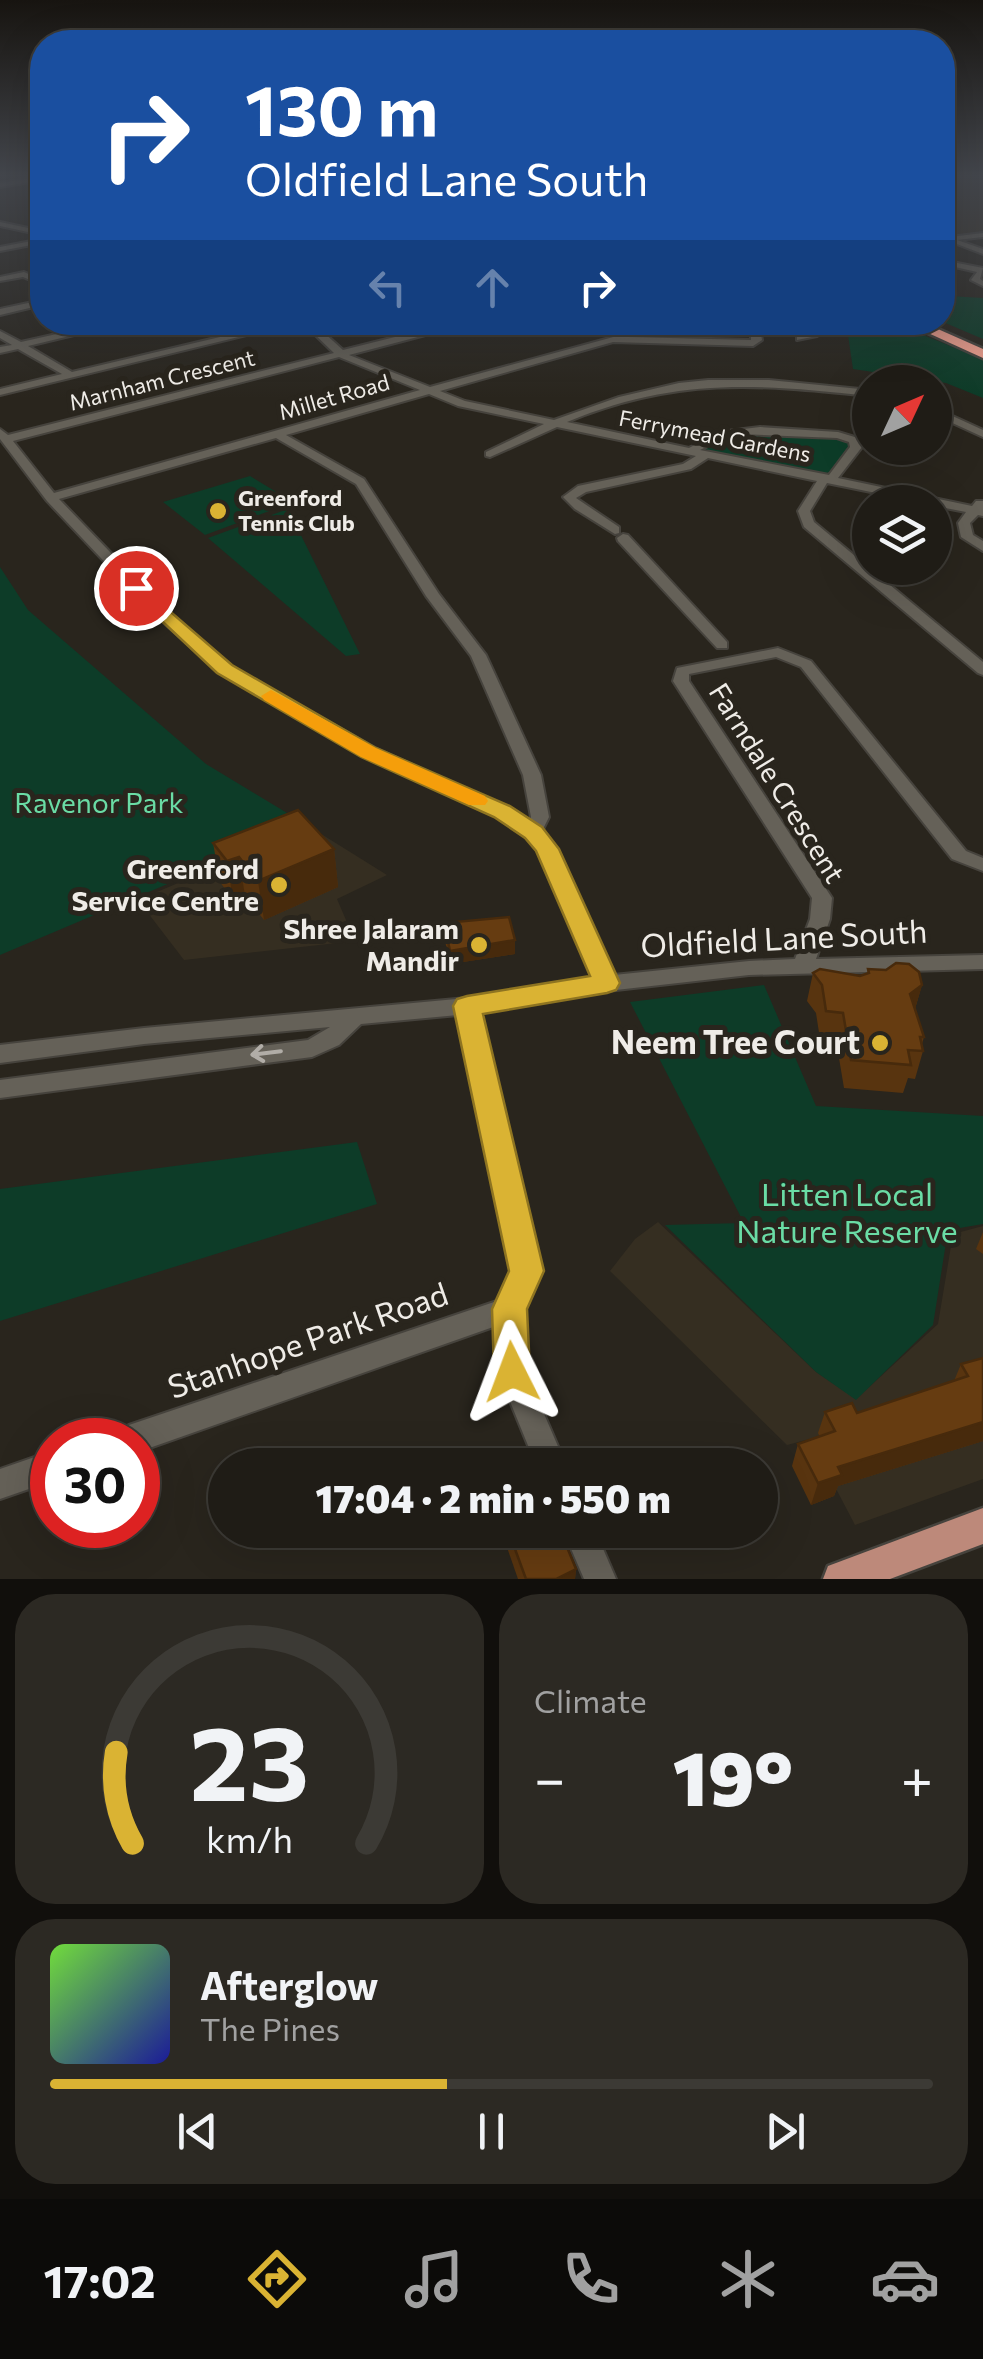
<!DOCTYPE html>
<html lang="en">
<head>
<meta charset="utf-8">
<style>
	:root { --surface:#1f1c16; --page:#2c2923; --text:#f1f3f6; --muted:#a1a1a1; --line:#3c3a35; --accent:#dab333 }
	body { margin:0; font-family:Commissioner,sans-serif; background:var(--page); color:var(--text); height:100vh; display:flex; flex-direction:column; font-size:38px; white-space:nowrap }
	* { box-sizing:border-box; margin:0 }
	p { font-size:32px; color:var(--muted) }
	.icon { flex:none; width:55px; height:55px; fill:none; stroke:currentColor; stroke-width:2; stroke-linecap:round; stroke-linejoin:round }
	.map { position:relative; height:1579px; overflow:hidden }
	.panel { display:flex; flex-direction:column; gap:15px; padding:15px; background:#110f0c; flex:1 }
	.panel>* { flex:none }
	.top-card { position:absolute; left:30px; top:30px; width:925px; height:305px; border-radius:40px; box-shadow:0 10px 40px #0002,0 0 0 2px var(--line); background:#1a4fa0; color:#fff; overflow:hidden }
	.needle { width:65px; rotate:46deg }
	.fabs { position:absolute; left:852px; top:365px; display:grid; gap:20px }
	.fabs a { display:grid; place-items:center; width:100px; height:100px; border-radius:50%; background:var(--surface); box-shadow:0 10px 40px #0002,0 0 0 2px var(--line); font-size:50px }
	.speed { position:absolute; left:30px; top:1418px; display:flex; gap:20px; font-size:50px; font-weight:700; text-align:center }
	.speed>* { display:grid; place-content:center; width:130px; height:130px; border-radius:50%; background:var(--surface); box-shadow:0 10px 40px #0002,0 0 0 2px var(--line); line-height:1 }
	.speed .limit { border:15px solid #d22; background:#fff; color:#111 }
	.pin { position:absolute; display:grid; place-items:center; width:85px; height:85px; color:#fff; margin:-42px; border:5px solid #fff; border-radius:50%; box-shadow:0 2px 10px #0007 }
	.me { position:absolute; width:110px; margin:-55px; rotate:357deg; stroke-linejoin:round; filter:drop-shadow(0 0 8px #0008) }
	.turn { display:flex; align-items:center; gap:35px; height:210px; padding:0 50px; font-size:45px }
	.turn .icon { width:130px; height:130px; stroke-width:2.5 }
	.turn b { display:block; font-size:70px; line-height:85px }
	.lanes { display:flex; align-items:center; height:95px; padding:0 50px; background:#0003; justify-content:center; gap:50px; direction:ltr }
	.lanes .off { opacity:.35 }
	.big { font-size:75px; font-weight:800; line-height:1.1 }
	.panel .card { flex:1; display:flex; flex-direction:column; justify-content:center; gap:15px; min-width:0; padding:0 35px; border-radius:40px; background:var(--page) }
	.panel .dial { align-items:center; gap:0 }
	.dial svg { height:260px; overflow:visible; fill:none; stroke:var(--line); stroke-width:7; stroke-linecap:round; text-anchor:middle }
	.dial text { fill:var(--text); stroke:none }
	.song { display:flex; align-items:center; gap:30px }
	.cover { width:120px; height:120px; border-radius:15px; background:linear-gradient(135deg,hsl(100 70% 55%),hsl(240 70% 35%)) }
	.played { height:10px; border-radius:5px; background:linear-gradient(90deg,var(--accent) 45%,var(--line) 45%) }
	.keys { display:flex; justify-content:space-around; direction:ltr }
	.heat { display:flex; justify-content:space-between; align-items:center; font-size:55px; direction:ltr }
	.panel .tiles { flex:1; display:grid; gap:15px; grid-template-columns:1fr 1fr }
	.card:last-child { grid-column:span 2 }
	.trip { position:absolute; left:208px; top:1448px; width:570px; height:100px; border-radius:50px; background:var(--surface); box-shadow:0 10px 40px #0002,0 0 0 2px var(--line); font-weight:800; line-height:100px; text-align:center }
	.dock { display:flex; height:160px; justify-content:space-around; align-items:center; background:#0c0b09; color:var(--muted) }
	.dock .icon { width:70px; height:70px }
	.dock .on { color:var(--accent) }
	.dock b { font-size:45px; color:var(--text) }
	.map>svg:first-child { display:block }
	.built { fill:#352e21 }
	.green { fill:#0d3c28 }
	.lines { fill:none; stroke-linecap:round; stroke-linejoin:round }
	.minor-casing { stroke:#46433d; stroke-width:4 }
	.major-casing { stroke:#46433d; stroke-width:5 }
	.highway-casing { stroke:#46433d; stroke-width:5 }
	.minor { fill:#656158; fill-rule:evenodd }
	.major { fill:#bd897a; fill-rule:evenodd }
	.highway { fill:#f8a390; fill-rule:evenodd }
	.wall { fill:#58340f }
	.shaded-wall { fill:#472a0c }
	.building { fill:#663c11; stroke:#472a0c; stroke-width:2.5 }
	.oneway { stroke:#b1ada7 }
	.route { fill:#dab333; stroke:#8e7421; stroke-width:2.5 }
	.slow { fill:#f59e0b }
	.poi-dot { fill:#dab333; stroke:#29251d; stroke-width:4 }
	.labels { text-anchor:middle; stroke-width:10; stroke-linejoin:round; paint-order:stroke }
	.far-street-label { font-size:22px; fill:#efece7; stroke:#29251d }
	.far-poi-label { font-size:22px; font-weight:bold; fill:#efece7; stroke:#29251d; text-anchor:start }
	.street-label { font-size:28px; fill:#efece7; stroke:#29251d }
	.park-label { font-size:28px; fill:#6adca5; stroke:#29251d }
	.poi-label { font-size:28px; font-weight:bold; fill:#efece7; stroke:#29251d; text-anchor:end }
	.near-street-label { font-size:32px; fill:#efece7; stroke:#29251d }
	.near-poi-label { font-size:32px; font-weight:bold; fill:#efece7; stroke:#29251d; text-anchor:end }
	.near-park-label { font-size:32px; fill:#6adca5; stroke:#29251d }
</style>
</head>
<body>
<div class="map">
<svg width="983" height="1579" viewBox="0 0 983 1579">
	<rect width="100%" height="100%" fill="#29251d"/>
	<g class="built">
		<path d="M942,177H983V232L943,238Z"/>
		<path d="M310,827L387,875L337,899L355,941L184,960L138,900Z"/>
		<path d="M658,1222L816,1372L856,1399L938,1324L953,1234L983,1226V1479L855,1525L810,1439L787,1445L610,1271L635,1239Z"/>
	</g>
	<g class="green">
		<path d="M942,291L949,296L983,298V339L943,322Z"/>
		<path d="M817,323H893L983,359V398L946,383L853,369L848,335Z"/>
		<path d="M731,433L835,437L852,445L831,472L826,473L701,449Z"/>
		<path d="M250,476L293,502L205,535L163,502Z"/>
		<path d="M288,509L360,654L346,656L208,538Z"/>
		<path d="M0,567L28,610L206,764L307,825L0,955Z"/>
		<path d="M764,985L816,1106L983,1116V1224L948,1230L933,1325L856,1400L816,1372L665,1225L744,1223L630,1002Z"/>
		<path d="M357,1142L377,1204L0,1321V1189Z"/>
	</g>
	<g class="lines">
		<g class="minor-casing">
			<g id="minor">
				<path d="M38,177H42V180L0,187V183Z"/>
				<path d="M0,222L42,231V235L0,226Z"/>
				<path d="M983,233V237L957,240L983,249V254L949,241L942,242V238Z"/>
				<path d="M42,239V243L0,251V247Z"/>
				<path d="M942,260L983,268L980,279L983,281V286L971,280L977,272L942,264Z"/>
				<path d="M24,272L42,280V285L23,277L0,281V277Z"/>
				<path d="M42,300V305L0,315V309Z"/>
				<path d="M110,322H128L28,346L72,372L283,322H300L0,395V389L62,374L18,349L0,353V347L12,345L0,338V331L21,342Z"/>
				<path d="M302,322H312L343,350L427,329L433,322H443L433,333L349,355L430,387L617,336L581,322H595L629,337L751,340V330L740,322H751L760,329L762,340L753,346L613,342L440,391L465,401L554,420L619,397L679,383L708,380H769L870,390V396C756,384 676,377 567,422L689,448L719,432L760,427L838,432L858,438L862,447L838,478L972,506L976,501H983V516L978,515L970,523L973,535L983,541V551L961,537L958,523L966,512L935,506V502H920L827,483L810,511L814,522L983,662V675L978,673L804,527L798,511L817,481L708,458L691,469L586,492L576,498L619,527V533L615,534L575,509L563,497L578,486L683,464L696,456L557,427L490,457L486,456V452L544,424L458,406L429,394L286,435L364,479L439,594L486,655L541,775L549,817L542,831L556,849L614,975L749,961L795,959L810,919L812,898L673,681L677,668L778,648L811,661L966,851L983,858V871L952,859L801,667L776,657L689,674V681L832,898L830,919L816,959L983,955V969L749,975L607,991L479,1012L539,1271L523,1309L526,1372L566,1465H536L498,1372L496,1326L138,1452V1440H114L119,1430L129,1425L500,1300L513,1271L458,1015L361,1024L339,1045L312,1057L0,1098V1080L308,1040L330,1027L144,1044L0,1063V1045L144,1028L467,998L594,977L539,851L527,836L496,816L363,756L219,672L152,612L47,501L0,439V429L8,435L334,353ZM339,357L420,390L54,493L13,441ZM741,434L837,438L849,442L850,447L829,475L700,450L726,437ZM276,438L356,484L426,596L471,656L523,775L531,817L529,821L508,808L375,748L229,666L162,606L59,499Z"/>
				<path d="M776,322H789L817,336L797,340V336L802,335Z"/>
				<path d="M935,408L983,430V437L935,415Z"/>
				<path d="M623,534L628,535L727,642V648H717L618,541L617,538Z"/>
				<path d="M52,1451V1481L0,1499V1469Z"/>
				<path d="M563,1530H595L616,1579H584Z"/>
			</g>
		</g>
		<g class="major-casing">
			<path id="major" d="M983,1508V1544L890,1579H823L828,1566Z"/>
		</g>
		<g class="highway-casing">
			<path id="highway" d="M904,322H922L983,349V358Z"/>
		</g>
		<use href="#minor" class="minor"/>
		<use href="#major" class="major"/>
		<use href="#highway" class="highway"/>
	</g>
	<g class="wall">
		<path d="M213,843L334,849L338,887L264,920L245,896L233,900L220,882Z"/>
		<path d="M444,923L515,940V954L450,964L444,936Z"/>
		<path d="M868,969L922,985L915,1009L924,1037L922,1044L923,1051L915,1079L908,1078L903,1093L844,1088L836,1040L820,1039L816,1013L807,1001L813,973L860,976L867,974Z"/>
		<path d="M983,1232V1254L976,1249Z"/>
		<path d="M983,1358V1441L838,1486L834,1496L811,1505L792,1466L798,1444L820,1437L818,1433L825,1412L857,1413L954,1381L961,1364Z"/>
		<path d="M501,1530H560L576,1569L575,1579H518Z"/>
	</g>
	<g class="shaded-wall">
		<path d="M334,849L338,887L264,920L258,881Z"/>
		<path d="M239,857L245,896L233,900L227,861Z"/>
		<path d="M515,940V954L450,964V951Z"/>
		<path d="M922,985L914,1012L910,994Z"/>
		<path d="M983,1422V1441L838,1486L834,1496L811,1505L818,1483L838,1467Z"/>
		<path d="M576,1569L575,1579H556V1578Z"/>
	</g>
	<g class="building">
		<path d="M298,810L334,849L258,881L239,857L227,861L213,843Z"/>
		<path d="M509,917L515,940L450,951L444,923Z"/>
		<path d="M896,963L909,964L919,972L922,985L910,994L924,1037H920L923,1051L908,1050L911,1065L851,1060L843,1013L826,1011L822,985L813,973L820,969L860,976L869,973L868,969L886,970Z"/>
		<path d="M983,1358V1422L838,1467L842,1475L818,1483L798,1444L835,1431L825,1412L852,1403L857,1413L968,1376L961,1364Z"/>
		<path d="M508,1530H560L576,1569L556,1579H526Z"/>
	</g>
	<defs><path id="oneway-shaft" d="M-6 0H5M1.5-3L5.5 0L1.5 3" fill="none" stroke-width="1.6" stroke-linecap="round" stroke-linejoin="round" transform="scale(2.5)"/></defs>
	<use class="oneway" href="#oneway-shaft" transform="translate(266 1053) rotate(173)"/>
	<linearGradient id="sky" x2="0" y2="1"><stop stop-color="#171410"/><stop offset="0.44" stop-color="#43464c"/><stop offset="1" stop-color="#43464c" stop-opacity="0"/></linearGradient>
	<rect width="983" height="398" fill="url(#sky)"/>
	<path class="route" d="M136,582L232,665L376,748L510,806L542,827L559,849L620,983L616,990L607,993L483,1014L544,1271L527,1309L530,1372L525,1385L512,1390L499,1385L494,1372L492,1309L509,1271L453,1006L457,999L467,996L590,976L536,851L525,838L494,817L361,757L217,673L130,591L127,588Z"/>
	<path class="slow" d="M271,690L376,748L485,796L488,801L485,805H469L361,757L264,700L261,696Z"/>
	<g class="poi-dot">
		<circle cx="218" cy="511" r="10"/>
		<circle cx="279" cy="885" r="10"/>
		<circle cx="479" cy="945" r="10"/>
		<circle cx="880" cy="1043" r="10"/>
	</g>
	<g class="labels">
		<g class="far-street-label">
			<text transform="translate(162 380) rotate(-14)" y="8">Marnham Crescent</text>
			<text transform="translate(334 397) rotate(-16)" y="8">Millet Road</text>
			<text transform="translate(715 436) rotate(11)" y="8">Ferrymead Gardens</text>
		</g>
		<g class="far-poi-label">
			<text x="238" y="506">Greenford<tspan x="238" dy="25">Tennis Club</tspan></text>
		</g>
		<g class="street-label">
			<text transform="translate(777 783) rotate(58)" y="10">Farndale Crescent</text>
		</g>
		<g class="park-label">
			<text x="99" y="813">Ravenor Park</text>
		</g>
		<g class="poi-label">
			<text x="259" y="879">Greenford<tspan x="259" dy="32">Service Centre</tspan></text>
			<text x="459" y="939">Shree Jalaram<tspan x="459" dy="32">Mandir</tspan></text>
		</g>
		<g class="near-street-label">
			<text transform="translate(784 939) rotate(-3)" y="11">Oldfield Lane South</text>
			<text transform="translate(308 1341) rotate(-19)" y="11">Stanhope Park Road</text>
		</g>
		<g class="near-poi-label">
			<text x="860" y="1054">Neem Tree Court</text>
		</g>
		<g class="near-park-label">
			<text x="847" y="1206">Litten Local<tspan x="847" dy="37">Nature Reserve</tspan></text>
		</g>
	</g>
</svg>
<div class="fabs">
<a><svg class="needle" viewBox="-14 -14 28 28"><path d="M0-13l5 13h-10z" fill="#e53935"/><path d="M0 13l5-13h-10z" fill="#a1a1a1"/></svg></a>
<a><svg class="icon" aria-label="layers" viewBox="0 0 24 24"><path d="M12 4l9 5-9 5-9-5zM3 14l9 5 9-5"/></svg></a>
</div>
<div class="speed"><div class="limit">30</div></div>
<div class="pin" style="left:136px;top:588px;background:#d93025"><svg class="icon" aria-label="arrive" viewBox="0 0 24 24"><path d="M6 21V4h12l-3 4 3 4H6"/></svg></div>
<svg class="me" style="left:512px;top:1372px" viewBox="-20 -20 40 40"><path d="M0-17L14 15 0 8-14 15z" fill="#dab333" stroke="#fff" stroke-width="4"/></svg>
<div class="trip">17:04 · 2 min · 550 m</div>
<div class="top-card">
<div class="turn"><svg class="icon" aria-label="right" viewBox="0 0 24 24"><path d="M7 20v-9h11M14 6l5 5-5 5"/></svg><div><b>130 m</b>Oldfield Lane South</div></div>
<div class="lanes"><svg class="icon off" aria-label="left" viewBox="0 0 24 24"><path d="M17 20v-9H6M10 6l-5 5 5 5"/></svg><svg class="icon off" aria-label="ahead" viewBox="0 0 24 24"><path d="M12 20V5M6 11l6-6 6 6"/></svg><svg class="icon" aria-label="right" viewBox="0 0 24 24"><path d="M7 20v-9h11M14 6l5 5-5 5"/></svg></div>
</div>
</div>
<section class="panel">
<div class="tiles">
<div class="card dial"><svg viewBox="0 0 100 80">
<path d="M14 69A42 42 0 1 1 86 69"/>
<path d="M14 69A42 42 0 0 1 9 41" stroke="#dab333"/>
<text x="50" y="56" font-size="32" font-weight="700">23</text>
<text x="50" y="72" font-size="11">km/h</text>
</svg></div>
<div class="card"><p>Climate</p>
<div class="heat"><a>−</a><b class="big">19°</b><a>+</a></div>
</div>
<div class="card">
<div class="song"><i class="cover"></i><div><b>Afterglow</b><p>The Pines</p></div></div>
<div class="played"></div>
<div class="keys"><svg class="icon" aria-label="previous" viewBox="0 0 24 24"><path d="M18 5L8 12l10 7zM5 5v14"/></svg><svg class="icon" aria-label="pause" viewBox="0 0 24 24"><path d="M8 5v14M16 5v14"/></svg><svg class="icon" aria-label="next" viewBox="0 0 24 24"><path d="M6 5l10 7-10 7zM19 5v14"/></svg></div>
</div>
</div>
</section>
<nav class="dock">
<b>17:02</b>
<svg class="icon on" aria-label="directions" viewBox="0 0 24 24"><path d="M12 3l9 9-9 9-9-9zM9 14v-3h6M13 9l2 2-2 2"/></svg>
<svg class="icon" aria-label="music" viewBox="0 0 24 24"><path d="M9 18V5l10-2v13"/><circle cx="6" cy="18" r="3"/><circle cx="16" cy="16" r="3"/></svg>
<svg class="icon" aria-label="phone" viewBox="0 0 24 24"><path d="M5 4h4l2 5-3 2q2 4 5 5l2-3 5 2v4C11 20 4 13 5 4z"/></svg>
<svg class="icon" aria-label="climate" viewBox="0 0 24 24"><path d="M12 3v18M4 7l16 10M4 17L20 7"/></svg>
<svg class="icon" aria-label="car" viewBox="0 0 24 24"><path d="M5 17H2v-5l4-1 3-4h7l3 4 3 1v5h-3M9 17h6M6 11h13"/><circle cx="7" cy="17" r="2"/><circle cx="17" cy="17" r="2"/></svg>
</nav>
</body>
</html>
